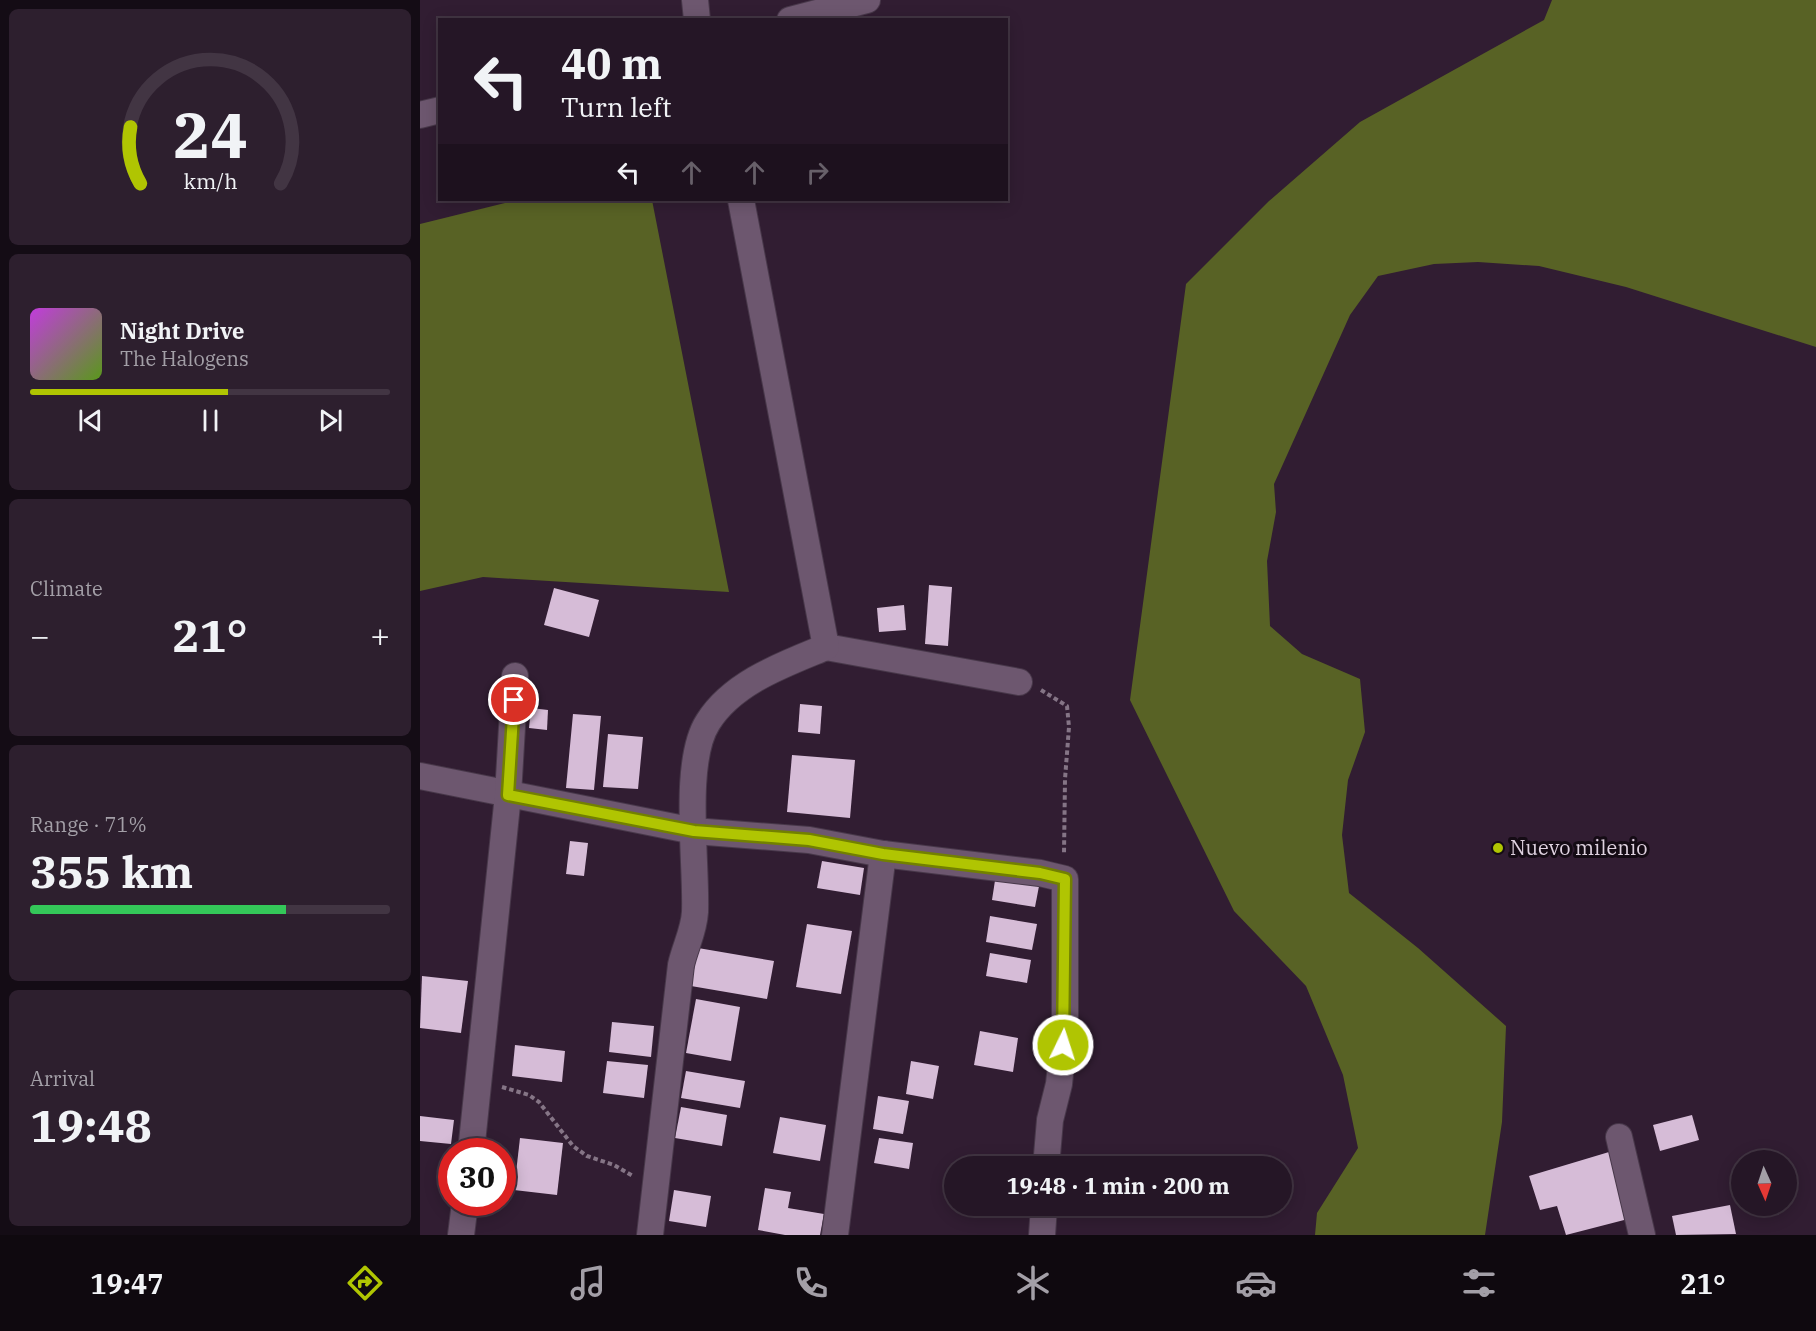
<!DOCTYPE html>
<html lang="en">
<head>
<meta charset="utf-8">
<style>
	:root { --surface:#251626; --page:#2d1f2e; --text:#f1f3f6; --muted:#a39fa7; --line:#423543; --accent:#b0c502 }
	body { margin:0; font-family:"IBM Plex Serif",serif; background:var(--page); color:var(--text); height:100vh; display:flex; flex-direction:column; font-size:22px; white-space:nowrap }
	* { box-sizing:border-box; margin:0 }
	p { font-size:20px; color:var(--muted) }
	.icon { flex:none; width:33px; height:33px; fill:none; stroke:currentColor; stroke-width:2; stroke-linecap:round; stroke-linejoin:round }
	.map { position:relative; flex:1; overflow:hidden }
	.panel { display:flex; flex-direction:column; gap:9px; padding:9px; background:#140c15; width:420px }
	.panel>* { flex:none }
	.banner { position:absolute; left:18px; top:18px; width:570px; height:183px; border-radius:0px; box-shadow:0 3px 15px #0003,0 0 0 2px var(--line); background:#251626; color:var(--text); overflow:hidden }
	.needle { width:39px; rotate:177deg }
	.fabs { position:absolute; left:1311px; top:1150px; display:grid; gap:12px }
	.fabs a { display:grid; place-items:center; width:66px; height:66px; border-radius:50%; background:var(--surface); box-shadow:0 3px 15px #0003,0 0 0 2px var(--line); font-size:30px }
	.speed { position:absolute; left:18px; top:1138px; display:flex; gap:12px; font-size:30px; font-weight:700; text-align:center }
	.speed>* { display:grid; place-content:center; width:78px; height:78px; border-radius:50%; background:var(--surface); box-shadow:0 3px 15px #0003,0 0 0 2px var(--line); line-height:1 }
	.speed .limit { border:9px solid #d22; background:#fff; color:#111 }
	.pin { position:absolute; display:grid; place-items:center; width:51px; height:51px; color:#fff; margin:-26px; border:3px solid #fff; border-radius:50%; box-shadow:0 2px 6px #0007 }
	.me { position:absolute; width:66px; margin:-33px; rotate:4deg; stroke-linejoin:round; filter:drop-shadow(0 0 4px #0008) }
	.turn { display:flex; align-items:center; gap:21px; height:126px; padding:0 24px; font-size:27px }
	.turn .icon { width:78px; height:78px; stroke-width:2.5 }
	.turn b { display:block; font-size:42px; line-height:51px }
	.lanes { display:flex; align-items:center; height:57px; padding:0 24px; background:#0003; justify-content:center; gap:30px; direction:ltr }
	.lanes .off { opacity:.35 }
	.big { font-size:45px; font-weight:700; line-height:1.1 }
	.panel .card { flex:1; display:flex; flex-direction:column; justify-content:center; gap:9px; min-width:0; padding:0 21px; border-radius:9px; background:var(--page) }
	.panel .dial { align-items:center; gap:0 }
	.dial svg { height:156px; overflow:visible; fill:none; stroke:var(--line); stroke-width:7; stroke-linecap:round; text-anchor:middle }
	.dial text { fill:var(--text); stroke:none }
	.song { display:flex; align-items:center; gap:18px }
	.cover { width:72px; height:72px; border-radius:9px; background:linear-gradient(135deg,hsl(290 70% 55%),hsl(90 70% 35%)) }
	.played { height:6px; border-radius:3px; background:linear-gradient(90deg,var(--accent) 55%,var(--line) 55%) }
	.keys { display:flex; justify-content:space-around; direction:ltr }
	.heat { display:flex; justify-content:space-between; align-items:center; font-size:33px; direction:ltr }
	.charge { height:9px; border-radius:4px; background:linear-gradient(90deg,#34c759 71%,var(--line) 0) }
	.trip { position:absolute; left:524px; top:1156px; width:348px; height:60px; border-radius:30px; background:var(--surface); box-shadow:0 3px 15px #0003,0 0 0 2px var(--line); font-weight:700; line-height:60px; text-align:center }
	.tab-bar { display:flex; height:96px; justify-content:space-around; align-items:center; background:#0f090f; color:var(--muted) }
	.tab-bar .icon { width:42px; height:42px }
	.tab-bar .on { color:var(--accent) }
	.tab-bar b { font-size:27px; color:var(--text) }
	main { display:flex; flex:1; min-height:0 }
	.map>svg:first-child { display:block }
	.forest { fill:#586225 }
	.building { fill:#d6bcd7 }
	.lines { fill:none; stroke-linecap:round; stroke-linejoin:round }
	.minor-casing { stroke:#48384a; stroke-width:28 }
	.path { stroke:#857586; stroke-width:4; stroke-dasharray:4.5 3; stroke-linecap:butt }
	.minor { stroke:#6d576f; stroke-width:26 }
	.route-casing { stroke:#728001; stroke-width:15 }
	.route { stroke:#b0c502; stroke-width:10 }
	.poi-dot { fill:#b0c502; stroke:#140b14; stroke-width:2 }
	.labels { text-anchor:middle; stroke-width:6; stroke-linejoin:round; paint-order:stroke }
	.poi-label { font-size:20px; fill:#dfd2e0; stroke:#140b14; text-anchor:start }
</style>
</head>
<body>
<main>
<section class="panel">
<div class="card dial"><svg viewBox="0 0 100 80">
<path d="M14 69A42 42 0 1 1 86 69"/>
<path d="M14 69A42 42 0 0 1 9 40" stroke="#b0c502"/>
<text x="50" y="56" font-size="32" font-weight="700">24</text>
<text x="50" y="72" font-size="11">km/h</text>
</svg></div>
<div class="card">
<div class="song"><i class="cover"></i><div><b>Night Drive</b><p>The Halogens</p></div></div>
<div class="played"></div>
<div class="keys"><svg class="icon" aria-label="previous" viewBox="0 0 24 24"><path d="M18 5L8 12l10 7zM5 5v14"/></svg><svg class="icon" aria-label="pause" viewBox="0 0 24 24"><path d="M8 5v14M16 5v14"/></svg><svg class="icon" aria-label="next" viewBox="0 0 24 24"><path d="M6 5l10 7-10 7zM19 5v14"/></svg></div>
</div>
<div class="card"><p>Climate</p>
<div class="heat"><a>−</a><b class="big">21°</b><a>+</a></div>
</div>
<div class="card"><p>Range · 71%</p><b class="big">355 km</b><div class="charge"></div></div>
<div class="card"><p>Arrival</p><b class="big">19:48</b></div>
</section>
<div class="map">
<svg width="1396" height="1235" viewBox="0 0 1396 1235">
	<rect width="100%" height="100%" fill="#311d32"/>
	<g class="forest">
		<path d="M1132,0H1396V347L1206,287L1119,266L1058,262L1014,264L958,276L930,315L854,484L856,512L847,561L850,626L882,654L940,679L945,732L928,780L922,835L929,893L998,948L1086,1026L1082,1122L1065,1235H895L897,1213L938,1148L923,1075L886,986L814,911L710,700L766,284L849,201L940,122L1124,20Z"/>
		<path d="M97,200H232L309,592L63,577L0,591V224Z"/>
	</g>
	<g class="building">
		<path d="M509,585L532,587L528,646L505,644Z"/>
		<path d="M134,588L179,600L169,637L124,625Z"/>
		<path d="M484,605L486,630L459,632L457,608Z"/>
		<path d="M380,704L402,706L400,734L378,732Z"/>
		<path d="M111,708L128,710L127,730L109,728Z"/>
		<path d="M153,714L181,716L174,790L146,788Z"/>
		<path d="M188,734L223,737L218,789L183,787Z"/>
		<path d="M372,755L435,760L430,818L367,812Z"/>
		<path d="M150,841L168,843L164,876L146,874Z"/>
		<path d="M402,861L444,868L440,895L397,888Z"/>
		<path d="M576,874L620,881L615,907L572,900Z"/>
		<path d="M570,916L617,924L612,950L566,942Z"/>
		<path d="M387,924L432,931L421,994L376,987Z"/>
		<path d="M278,948L354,961L347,999L271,986Z"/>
		<path d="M570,953L611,960L607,983L566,976Z"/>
		<path d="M2,976L48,981L41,1033L0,1028Z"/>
		<path d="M276,999L320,1007L311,1061L266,1053Z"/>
		<path d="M192,1022L234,1026L231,1057L189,1052Z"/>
		<path d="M560,1031L598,1038L593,1072L554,1065Z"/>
		<path d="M95,1045L145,1051L142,1082L92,1076Z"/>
		<path d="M187,1061L228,1065L224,1098L183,1093Z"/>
		<path d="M491,1061L519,1066L513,1099L486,1094Z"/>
		<path d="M266,1071L325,1081L320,1108L261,1098Z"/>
		<path d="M458,1096L489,1101L483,1134L453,1129Z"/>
		<path d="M261,1107L307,1115L302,1146L255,1138Z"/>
		<path d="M1272,1115L1279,1140L1240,1151L1233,1125Z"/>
		<path d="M0,1116L34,1120L31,1144L0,1141Z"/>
		<path d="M360,1117L406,1125L400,1161L353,1153Z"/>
		<path d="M100,1138L143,1143L137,1195L94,1190Z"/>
		<path d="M459,1138L493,1143L489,1169L454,1163Z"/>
		<path d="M1189,1152L1208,1219L1146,1235L1137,1206L1120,1210L1109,1176Z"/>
		<path d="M345,1188L371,1192L368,1208L404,1214L400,1235H365L338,1230Z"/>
		<path d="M254,1190L291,1196L286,1227L249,1221Z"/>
		<path d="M1310,1205L1316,1234L1256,1235L1252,1216Z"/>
	</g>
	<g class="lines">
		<g class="minor-casing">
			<g id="minor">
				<path d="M275,0L277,20"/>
				<path d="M370,20L447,0"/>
				<path d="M0,115L20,110"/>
				<path d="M406,647L599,682"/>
				<path d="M0,776L274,831L389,840L463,854L620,873L645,879V1025L639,1084L630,1120L626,1167"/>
				<path d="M1199,1137L1222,1235"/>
				<path d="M51,1152L88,795L95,676"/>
				<path d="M41,1235L45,1203"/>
				<path d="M230,1235L261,965C265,947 274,931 275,912C277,863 262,762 288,722C313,682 365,664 406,647L321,200"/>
				<path d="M415,1235L463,854"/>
				<path d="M622,1235L624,1206"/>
			</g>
		</g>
		<g class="path">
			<path d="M621,690L647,706L649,727L645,779L644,854"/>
			<path d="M82,1087L109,1095L119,1102L153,1146L167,1156L194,1165L213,1176"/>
		</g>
		<use href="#minor" class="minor"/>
	</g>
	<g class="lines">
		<g class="route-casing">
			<path id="route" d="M94,700L88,795L274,831L389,840L463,854L620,873L645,879L643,1045"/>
		</g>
		<use href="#route" class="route"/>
	</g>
	<circle class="poi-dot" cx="1078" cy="848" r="6"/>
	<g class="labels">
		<g class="poi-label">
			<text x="1090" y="855">Nuevo milenio</text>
		</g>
	</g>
</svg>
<div class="fabs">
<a><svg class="needle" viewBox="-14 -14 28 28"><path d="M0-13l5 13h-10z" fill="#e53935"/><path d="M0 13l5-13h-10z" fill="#a39fa7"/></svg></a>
</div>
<div class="speed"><div class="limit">30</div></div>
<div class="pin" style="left:94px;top:700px;background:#d93025"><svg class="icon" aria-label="arrive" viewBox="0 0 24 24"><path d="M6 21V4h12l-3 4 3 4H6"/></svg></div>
<svg class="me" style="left:643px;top:1045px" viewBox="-20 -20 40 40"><circle r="17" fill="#b0c502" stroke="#fff" stroke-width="3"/><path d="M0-11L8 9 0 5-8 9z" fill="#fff"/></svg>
<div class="trip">19:48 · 1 min · 200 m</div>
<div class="banner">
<div class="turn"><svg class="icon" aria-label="left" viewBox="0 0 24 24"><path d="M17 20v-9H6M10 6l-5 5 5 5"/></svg><div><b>40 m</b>Turn left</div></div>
<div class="lanes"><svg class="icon" aria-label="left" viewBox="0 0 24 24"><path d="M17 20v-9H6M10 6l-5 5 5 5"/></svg><svg class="icon off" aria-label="ahead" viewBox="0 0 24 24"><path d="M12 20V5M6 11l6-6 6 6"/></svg><svg class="icon off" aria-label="ahead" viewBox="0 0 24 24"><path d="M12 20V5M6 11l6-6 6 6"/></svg><svg class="icon off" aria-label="right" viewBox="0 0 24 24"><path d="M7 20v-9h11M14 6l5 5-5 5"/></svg></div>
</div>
</div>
</main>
<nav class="tab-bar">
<b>19:47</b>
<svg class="icon on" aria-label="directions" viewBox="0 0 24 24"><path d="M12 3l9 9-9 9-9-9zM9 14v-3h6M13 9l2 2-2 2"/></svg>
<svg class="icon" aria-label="music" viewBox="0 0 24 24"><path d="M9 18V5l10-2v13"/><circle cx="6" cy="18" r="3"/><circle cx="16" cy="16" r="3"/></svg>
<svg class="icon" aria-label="phone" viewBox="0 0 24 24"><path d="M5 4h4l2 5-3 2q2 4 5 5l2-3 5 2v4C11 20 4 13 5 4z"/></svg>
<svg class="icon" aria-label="climate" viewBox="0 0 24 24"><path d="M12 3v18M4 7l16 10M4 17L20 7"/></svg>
<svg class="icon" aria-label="car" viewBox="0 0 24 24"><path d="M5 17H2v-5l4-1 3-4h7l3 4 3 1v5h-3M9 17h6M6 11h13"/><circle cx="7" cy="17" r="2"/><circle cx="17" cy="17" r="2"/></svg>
<svg class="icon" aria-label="filters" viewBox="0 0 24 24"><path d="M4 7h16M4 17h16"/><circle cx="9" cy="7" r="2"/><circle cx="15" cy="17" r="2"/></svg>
<b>21°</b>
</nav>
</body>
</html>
